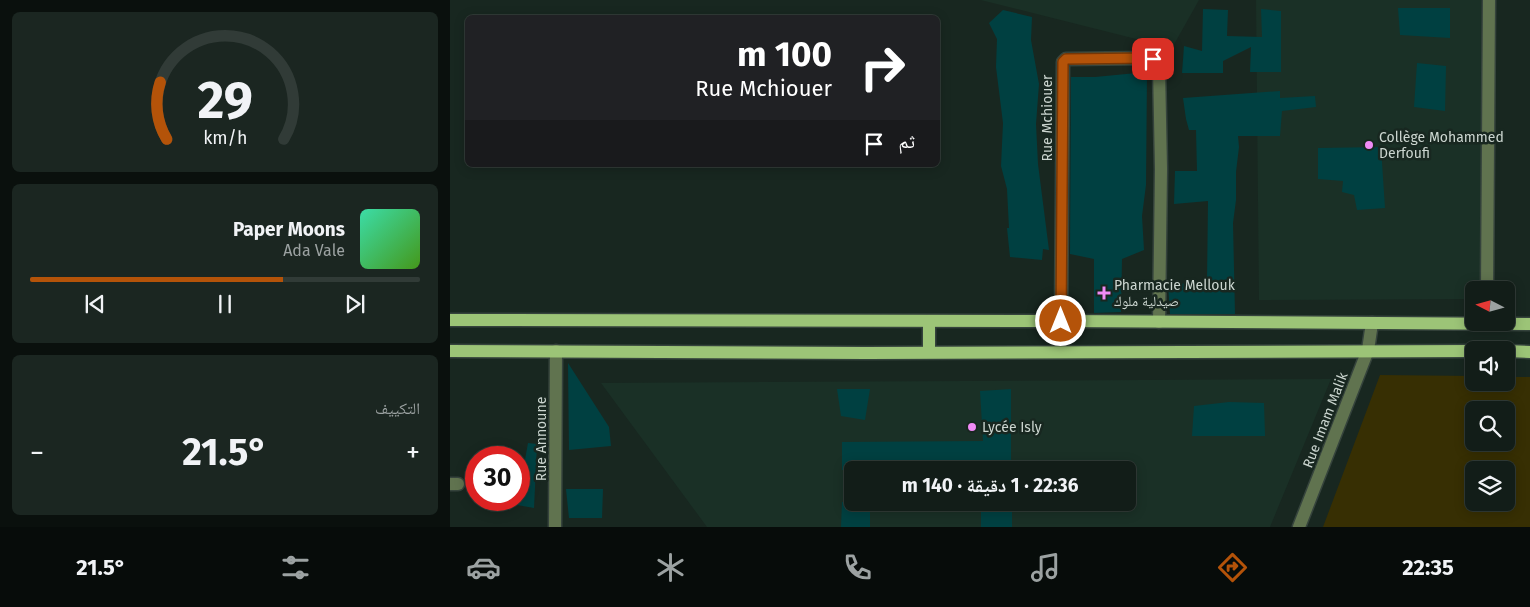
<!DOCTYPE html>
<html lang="ar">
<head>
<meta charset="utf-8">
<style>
	:root { --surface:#121d18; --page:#1b2621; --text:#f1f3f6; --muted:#9ca2a2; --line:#313b37; --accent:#b45309 }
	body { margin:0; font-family:"Fira Sans","Noto Naskh Arabic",sans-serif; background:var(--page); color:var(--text); direction:rtl; height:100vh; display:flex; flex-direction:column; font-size:19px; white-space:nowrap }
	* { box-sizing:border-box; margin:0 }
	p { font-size:16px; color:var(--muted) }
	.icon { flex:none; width:28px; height:28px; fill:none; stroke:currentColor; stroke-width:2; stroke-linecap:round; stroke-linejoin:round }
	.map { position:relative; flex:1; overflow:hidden; direction:ltr }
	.sheet { display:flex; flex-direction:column; gap:12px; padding:12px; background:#0a100d; width:450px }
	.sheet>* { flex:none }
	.top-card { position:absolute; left:15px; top:15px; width:475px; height:152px; border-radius:8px; box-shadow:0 2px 12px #0003,0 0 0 1px var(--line); direction:rtl; background:#202124; color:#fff; overflow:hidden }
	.needle { width:32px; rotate:276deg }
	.fabs { position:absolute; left:1015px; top:281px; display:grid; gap:10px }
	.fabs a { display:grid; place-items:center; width:50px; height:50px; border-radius:8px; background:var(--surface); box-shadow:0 2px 12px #0003,0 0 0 1px var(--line); font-size:25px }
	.speed { position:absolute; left:15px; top:446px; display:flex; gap:10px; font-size:25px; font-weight:700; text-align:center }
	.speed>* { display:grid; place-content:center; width:65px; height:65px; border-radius:50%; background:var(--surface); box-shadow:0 2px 12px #0003,0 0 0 1px var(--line); line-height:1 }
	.speed .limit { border:8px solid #d22; background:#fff; color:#111 }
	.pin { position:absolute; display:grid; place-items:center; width:42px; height:42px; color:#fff; margin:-21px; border-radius:10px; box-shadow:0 2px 8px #0006 }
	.me { position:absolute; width:55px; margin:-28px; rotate:0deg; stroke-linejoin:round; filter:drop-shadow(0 0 4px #0008) }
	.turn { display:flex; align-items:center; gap:18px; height:105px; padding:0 25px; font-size:22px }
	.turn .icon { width:65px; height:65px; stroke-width:2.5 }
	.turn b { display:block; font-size:35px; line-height:42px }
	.then { display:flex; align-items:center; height:48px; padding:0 25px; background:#0003; gap:10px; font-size:19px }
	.big { font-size:38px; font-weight:700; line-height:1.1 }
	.sheet .tile { flex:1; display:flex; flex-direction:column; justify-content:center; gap:8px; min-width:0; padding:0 18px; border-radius:8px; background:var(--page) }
	.sheet .dial { align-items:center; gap:0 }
	.dial svg { height:130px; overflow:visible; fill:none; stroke:var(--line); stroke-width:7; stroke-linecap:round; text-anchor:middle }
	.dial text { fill:var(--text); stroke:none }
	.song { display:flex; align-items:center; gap:15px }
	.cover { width:60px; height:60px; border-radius:8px; background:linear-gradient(135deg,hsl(160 70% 55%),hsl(100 70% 35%)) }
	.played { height:5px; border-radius:2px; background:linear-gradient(90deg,var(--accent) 65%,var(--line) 65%) }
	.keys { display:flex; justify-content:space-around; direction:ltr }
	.heat { display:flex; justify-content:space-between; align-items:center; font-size:28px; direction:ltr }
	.trip { position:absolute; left:394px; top:461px; width:292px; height:50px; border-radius:8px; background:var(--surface); box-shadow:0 2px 12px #0003,0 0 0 1px var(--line); font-weight:700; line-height:50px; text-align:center; direction:rtl }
	.tabs { display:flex; height:80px; justify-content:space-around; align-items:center; background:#070c0a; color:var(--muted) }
	.tabs .icon { width:35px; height:35px }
	.tabs .selected { color:var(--accent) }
	.tabs b { font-size:22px; color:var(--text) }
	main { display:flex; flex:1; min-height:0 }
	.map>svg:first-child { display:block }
	.built { fill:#1a3026; fill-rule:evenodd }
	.green { fill:#372f03; fill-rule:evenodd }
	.building { fill:#004041 }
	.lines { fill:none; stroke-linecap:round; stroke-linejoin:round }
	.minor-casing { stroke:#35433c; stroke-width:15 }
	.major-casing { stroke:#35433c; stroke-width:15 }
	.minor { stroke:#60734f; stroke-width:12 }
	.major { stroke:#9cc477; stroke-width:12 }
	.route-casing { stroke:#753606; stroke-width:12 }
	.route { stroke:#b45309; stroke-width:9 }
	.poi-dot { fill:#f08bf6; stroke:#182720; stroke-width:2 }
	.labels { text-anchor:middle; stroke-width:5; stroke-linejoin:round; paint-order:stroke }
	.street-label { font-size:14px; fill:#ccd6d0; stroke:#182720 }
	.poi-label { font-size:14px; fill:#ccd6d0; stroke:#182720; text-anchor:start }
</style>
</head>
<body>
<main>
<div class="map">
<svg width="1080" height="527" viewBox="0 0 1080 527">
	<rect width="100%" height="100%" fill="#182720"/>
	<g class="built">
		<path d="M531,0H749L722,48Z"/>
		<path d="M806,0H1031V290H1024V299L809,300Z"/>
		<path d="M881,379L820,527H257L151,383ZM402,470H678V502H402Z"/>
	</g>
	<path class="green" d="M930,375L1024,376V382H1056V377H1080V527H873ZM1024,410H1056V442H1024ZM1024,470H1056V502H1024Z"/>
	<g class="building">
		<path d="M948,8H1000V38L950,35Z"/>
		<path d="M753,9L778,10L777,36L812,37L811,9L831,11V72H800L801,47L773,61V73H732L734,46L752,51Z"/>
		<path d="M553,10L582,17L581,40L589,84L586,124L588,164L599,250L593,249L592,260L560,257L557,228H559L557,189L551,166L553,123L546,67L547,39L539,23Z"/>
		<path d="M967,63L996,66L995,111L964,107Z"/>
		<path d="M697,72L696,185L692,216L694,250L672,259L671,312L644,313V259L620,254L621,77H645Z"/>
		<path d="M830,91V98L865,96L866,107L832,111L830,136H788L789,147L786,172V200L783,223L785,314H720L718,284L757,283L758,201L724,204L725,171H747L746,130H739L736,119L733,98Z"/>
		<path d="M931,147L935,208L907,210L904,195L892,192L893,181L868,179V148Z"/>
		<path d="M118,363L159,427L161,446L119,450Z"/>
		<path d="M387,389H420L415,420L391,416Z"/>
		<path d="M561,389V470H392V442L533,441L530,391Z"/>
		<path d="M779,402L814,403L815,436H742L744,406Z"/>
		<path d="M78,443L87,444L84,508L67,505Z"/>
		<path d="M116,489H153L152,518H119Z"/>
		<path d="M392,502H420V527H391Z"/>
		<rect x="531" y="502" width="31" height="25"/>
	</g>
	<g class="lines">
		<g class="minor-casing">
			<g id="minor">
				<path d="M1037,290L1039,0"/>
				<path d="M611,321L613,62L616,59L698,58L703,59L709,68L711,169L709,322"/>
				<path d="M0,484H8"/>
				<path d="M105,527L106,351"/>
				<path d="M849,527L918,350L922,323"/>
			</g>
		</g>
		<g class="major-casing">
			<g id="major">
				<path d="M0,320L611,321L1080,324"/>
				<path d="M479,322V352"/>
				<path d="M0,351L416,353L1024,351"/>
				<path d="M1056,351L1080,352"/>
			</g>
		</g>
		<use href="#minor" class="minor"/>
		<use href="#major" class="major"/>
	</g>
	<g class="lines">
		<g class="route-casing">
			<path id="route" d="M611,321L613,62L616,59L698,58L703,59"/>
		</g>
		<use href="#route" class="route"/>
	</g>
	<g class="poi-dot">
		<circle cx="919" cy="145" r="5"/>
		<path d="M651.5 285.5h5v5h5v5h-5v5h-5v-5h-5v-5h5z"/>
		<circle cx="522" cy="427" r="5"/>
	</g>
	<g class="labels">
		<g class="street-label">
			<text transform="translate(597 118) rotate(-90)" y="5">Rue Mchiouer</text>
			<text transform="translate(875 420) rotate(-69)" y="5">Rue Imam Malik</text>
			<text transform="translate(91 439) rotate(-90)" y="5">Rue Announe</text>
		</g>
		<g class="poi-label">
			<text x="929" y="142">Collège Mohammed<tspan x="929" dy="16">Derfoufi</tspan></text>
			<text x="664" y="290">Pharmacie Mellouk<tspan x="664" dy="16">صيدلية ملوك</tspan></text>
			<text x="532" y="432">Lycée Isly</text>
		</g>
	</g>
</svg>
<div class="fabs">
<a><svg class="needle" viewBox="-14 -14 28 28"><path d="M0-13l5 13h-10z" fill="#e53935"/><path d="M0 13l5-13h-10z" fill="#9ca2a2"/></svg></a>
<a><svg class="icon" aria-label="sound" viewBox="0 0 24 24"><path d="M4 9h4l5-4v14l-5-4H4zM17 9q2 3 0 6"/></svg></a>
<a><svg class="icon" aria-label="search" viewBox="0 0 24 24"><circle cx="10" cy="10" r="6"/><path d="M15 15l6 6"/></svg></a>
<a><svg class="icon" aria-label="layers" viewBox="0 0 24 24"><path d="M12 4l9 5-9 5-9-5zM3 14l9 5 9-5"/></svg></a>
</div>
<div class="speed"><div class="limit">30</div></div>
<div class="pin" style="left:703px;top:59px;background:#d93025"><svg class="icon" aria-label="arrive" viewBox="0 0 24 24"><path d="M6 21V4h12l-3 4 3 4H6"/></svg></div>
<svg class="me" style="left:611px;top:321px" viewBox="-20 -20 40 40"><circle r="17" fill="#b45309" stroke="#fff" stroke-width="3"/><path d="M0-11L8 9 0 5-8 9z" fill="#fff"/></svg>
<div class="trip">22:36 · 1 دقيقة · 140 m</div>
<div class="top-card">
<div class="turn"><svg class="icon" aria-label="right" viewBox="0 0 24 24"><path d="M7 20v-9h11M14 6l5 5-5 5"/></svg><div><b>100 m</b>Rue Mchiouer</div></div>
<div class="then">ثم<svg class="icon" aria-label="arrive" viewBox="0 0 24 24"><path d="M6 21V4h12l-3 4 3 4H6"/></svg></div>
</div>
</div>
<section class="sheet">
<div class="tile dial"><svg viewBox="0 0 100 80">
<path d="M14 69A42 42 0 1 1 86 69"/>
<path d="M14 69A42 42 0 0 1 10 34" stroke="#b45309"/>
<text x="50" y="56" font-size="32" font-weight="700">29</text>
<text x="50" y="72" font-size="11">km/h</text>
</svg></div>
<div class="tile">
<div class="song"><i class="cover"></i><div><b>Paper Moons</b><p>Ada Vale</p></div></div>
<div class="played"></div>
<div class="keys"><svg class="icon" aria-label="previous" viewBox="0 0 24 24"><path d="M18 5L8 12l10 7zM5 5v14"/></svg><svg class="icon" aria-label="pause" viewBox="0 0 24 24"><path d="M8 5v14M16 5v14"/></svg><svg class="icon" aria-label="next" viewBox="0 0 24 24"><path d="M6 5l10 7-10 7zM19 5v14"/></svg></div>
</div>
<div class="tile"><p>التكييف</p>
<div class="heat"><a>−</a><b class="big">21.5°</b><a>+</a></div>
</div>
</section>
</main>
<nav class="tabs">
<b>22:35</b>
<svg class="icon selected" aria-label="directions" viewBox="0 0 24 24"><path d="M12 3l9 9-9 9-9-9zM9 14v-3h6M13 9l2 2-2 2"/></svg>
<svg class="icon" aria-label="music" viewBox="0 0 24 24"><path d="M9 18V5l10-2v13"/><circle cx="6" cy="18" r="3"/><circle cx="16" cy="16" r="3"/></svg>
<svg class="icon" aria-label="phone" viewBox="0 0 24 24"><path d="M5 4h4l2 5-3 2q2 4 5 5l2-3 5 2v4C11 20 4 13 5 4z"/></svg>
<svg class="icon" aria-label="climate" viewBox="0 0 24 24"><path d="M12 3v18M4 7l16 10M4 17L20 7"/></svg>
<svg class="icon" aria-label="car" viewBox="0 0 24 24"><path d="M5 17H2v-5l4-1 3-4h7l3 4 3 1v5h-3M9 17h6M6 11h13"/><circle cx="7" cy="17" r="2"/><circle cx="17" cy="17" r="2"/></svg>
<svg class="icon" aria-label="filters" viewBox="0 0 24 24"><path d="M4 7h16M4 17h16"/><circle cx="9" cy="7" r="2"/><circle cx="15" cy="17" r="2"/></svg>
<b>21.5°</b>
</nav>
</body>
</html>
